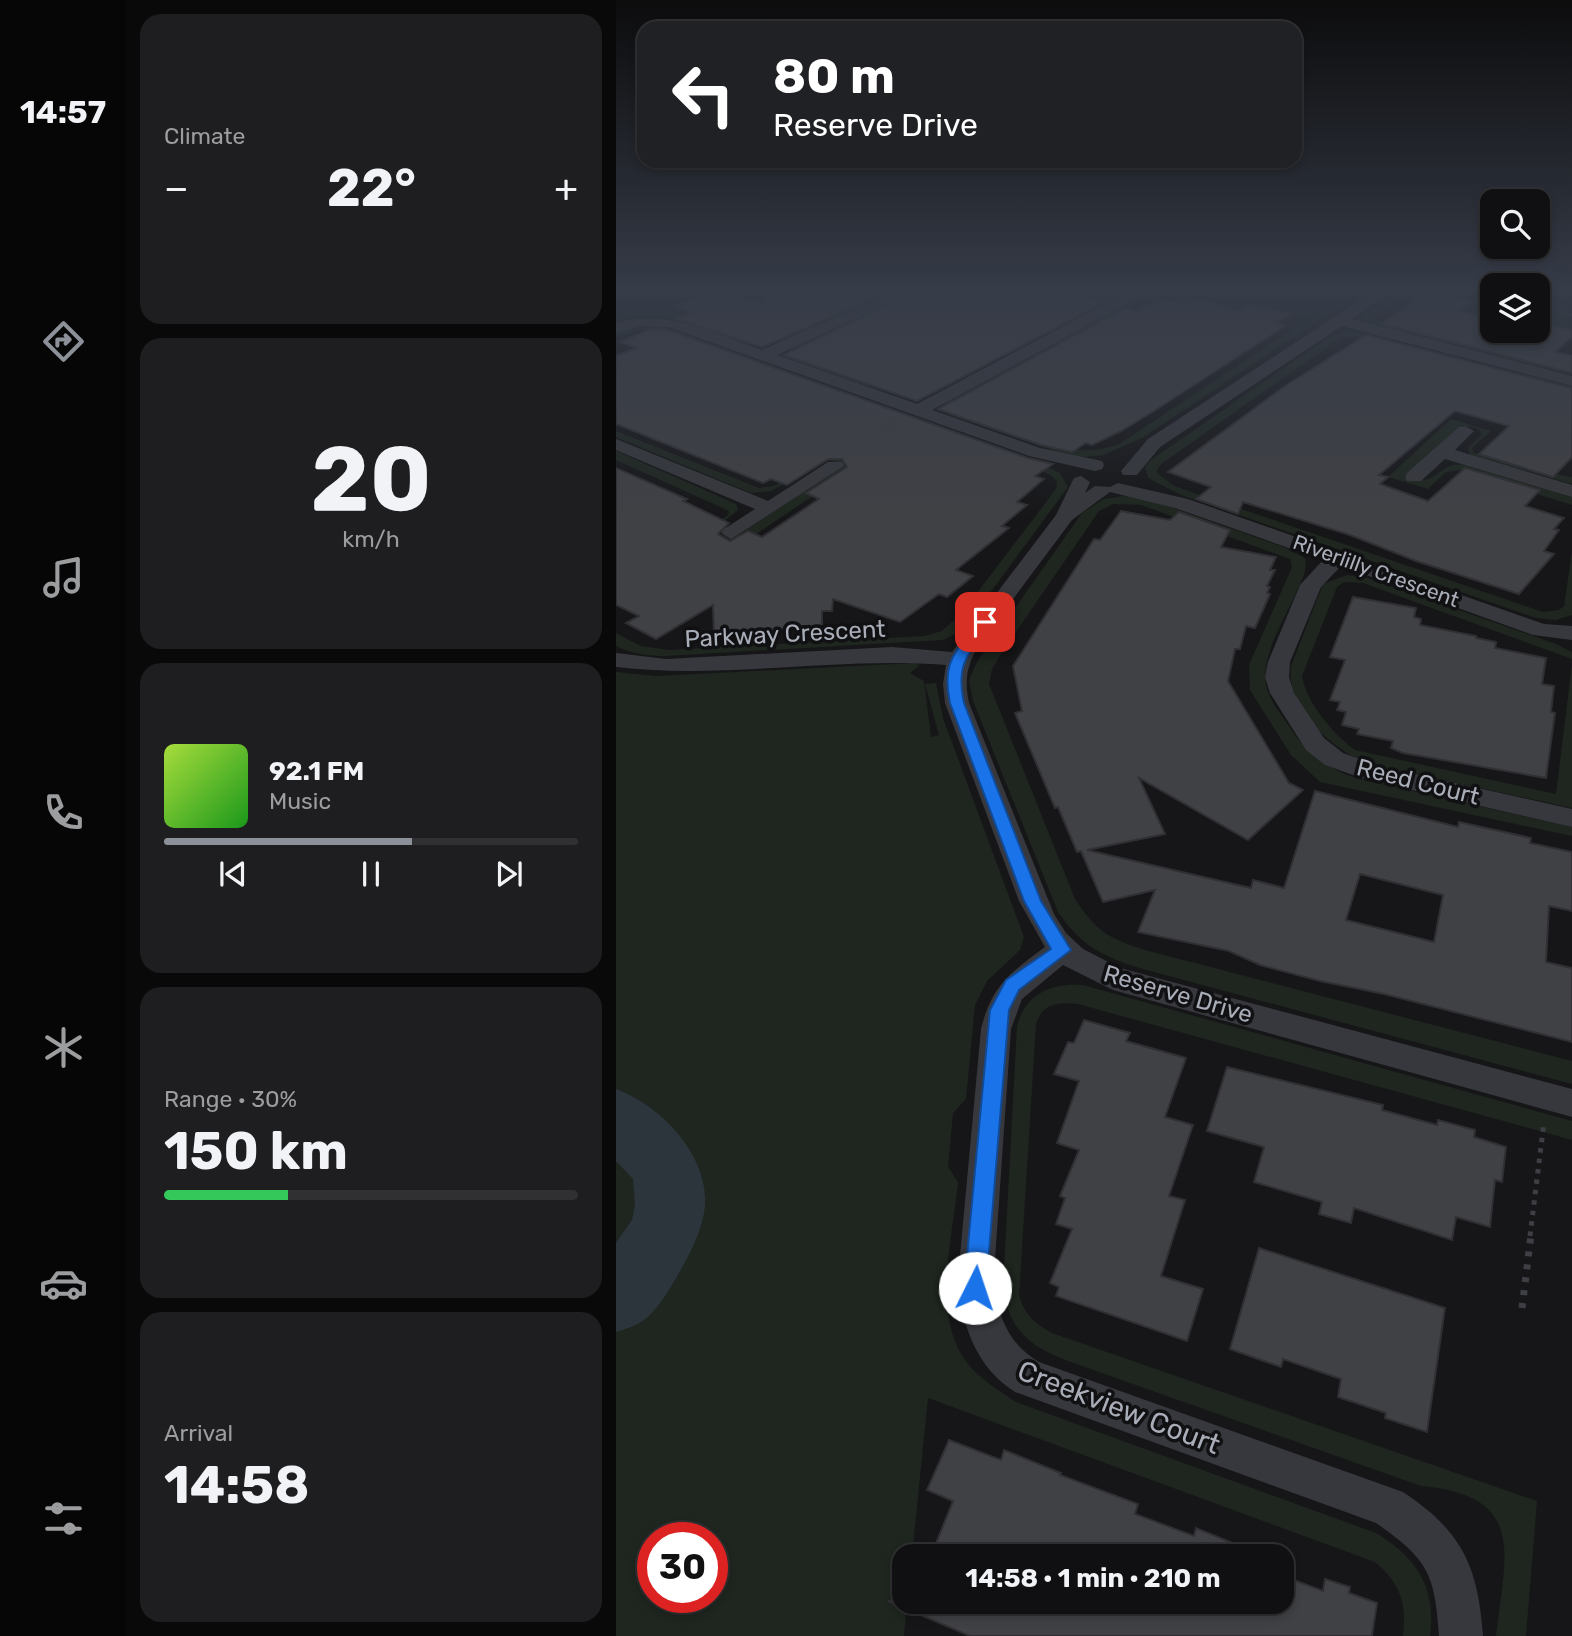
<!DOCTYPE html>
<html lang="en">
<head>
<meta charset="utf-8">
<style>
	:root { --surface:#101012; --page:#1e1e20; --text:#f1f3f6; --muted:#9c9d9f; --line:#303032; --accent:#8c9099 }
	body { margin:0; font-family:Rubik,sans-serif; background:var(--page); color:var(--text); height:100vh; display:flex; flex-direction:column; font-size:26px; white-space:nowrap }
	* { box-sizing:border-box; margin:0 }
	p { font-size:23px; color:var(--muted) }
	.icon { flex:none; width:38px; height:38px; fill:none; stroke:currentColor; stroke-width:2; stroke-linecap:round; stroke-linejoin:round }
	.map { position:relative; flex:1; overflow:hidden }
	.panel { display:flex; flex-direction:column; gap:14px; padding:14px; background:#09090a; width:490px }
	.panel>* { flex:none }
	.banner { position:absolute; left:21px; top:21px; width:665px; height:147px; border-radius:21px; box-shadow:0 4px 10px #0003,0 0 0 2px var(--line); background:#202124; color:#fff; overflow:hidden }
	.fabs { position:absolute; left:864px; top:189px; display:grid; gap:14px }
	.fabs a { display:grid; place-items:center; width:70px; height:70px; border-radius:14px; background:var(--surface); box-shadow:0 4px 10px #0003,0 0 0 2px var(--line); font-size:35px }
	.speed { position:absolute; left:21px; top:1522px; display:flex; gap:14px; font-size:35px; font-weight:700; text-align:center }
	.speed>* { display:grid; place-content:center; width:91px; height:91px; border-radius:50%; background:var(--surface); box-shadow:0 4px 10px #0003,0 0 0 2px var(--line); line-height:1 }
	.speed .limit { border:10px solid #d22; background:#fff; color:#111 }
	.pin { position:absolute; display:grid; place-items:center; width:60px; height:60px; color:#fff; margin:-30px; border-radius:14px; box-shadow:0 4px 10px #0006 }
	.me { position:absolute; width:77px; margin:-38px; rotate:4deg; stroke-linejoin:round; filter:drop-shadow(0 0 5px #0008) }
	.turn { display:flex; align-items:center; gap:24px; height:147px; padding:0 21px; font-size:32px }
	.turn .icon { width:91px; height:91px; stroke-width:2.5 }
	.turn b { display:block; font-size:49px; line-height:60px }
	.big { font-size:52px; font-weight:700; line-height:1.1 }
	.panel .card { flex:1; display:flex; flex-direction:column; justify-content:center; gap:10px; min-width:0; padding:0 24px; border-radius:21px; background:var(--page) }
	.panel .dial { align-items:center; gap:0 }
	.dial b { font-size:91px; line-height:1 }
	.song { display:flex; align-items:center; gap:21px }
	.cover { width:84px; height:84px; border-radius:10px; background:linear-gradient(135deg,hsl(80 70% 55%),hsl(120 70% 35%)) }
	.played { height:7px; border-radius:4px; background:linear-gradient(90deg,var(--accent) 60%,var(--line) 60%) }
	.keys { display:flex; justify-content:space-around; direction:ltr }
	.heat { display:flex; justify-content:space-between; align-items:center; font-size:38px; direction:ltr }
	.charge { height:10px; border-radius:5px; background:linear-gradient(90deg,#34c759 30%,var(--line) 0) }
	.trip { position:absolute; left:276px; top:1544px; width:402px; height:70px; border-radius:21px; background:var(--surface); box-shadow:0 4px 10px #0003,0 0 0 2px var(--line); font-weight:700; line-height:70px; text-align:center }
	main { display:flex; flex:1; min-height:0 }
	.tabs { display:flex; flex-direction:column; width:126px; justify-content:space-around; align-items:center; background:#060607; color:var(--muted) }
	.tabs .icon { width:49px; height:49px }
	.tabs .active { color:var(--accent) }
	.tabs b { font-size:32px; color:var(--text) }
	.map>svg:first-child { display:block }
	.green { fill:#1e261f; fill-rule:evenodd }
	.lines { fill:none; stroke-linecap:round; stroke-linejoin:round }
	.stream { fill:#2c353c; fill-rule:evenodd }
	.river { fill:#2c353c; fill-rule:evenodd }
	.building { fill:#404145; stroke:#303034; stroke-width:2; fill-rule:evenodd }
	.path-far2 { stroke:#3d3f44; stroke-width:2.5; stroke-dasharray:2 3.5; stroke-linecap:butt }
	.path-far1 { stroke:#3d3f44; stroke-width:5; stroke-dasharray:4.5 6; stroke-linecap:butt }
	.path { stroke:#3d3f44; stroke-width:7; stroke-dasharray:5 8; stroke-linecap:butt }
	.street { fill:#37383d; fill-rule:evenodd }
	.route { fill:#1a73e8; stroke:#114b97; stroke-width:2 }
	.labels { text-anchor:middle; stroke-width:7; stroke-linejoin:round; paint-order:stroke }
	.far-street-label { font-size:21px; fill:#a8adb8; stroke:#111113 }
	.street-label { font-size:24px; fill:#a8adb8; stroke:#111113 }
	.near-street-label { font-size:28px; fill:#a8adb8; stroke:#111113 }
</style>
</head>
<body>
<main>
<nav class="tabs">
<b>14:57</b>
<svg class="icon active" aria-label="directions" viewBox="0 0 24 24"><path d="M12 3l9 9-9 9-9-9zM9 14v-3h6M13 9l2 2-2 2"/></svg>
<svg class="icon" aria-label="music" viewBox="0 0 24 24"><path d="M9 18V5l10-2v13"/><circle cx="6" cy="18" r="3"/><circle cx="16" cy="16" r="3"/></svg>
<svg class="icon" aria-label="phone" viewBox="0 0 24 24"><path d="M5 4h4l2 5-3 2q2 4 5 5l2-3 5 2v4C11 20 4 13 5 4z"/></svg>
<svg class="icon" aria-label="climate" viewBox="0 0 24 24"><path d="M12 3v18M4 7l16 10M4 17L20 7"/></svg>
<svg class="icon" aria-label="car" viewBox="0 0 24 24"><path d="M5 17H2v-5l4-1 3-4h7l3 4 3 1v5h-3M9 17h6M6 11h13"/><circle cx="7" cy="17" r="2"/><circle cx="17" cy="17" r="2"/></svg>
<svg class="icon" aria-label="filters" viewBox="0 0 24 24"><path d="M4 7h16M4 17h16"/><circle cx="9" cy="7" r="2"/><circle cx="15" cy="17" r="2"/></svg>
</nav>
<section class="panel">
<div class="card"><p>Climate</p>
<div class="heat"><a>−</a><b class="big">22°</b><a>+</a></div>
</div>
<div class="card dial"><b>20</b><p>km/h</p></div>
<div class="card">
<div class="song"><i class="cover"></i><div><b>92.1 FM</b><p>Music</p></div></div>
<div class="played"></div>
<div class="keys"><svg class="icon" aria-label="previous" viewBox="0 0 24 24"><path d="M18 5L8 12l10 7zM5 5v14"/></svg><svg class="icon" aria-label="pause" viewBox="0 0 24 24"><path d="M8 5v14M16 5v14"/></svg><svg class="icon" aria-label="next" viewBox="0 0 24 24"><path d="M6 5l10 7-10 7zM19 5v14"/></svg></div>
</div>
<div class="card"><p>Range · 30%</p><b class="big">150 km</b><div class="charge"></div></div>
<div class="card"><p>Arrival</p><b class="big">14:58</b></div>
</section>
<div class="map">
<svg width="956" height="1636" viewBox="0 0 956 1636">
	<rect width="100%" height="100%" fill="#161618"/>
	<g class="green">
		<path d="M0,290H95L38,306L138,341L157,340L270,290H281C249,304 174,347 141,345C88,342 61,299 0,322V309L23,302L16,298L0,297Z"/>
		<path d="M300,290H313L184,349L310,392L488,298L482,291L472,290H491L497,296L309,397C288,400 184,368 170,355L176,346Z"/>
		<path d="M516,290H744L733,296L734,300L526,438L488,455L466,457L450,455L334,415L326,409L333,398L513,300ZM539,294L624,300L692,319L503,444C485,450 472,452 454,449L340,402Z"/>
		<path d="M783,290H799L760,316L762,321L956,372V376L760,326L750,320L748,314Z"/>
		<path d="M922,290L956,298V331L922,321Z"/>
		<path d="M21,326H42L406,455L444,473L452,487L346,631L327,640L50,656C32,656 16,654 0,646V633L25,646L53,650L308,636L326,631L345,614L440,489L441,482L436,476L413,465L39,330L26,329L0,337V333Z"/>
		<path d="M736,331L956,386V392L754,338L726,337L545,464L540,472L558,486L927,612L943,610L948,606L956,552V615L940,620L920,618L565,495L532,478L529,467L535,460L716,335Z"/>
		<path d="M835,419L875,431L856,448L858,453L923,471L956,477V484L854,455L852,448L866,434L862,429L846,425L788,477C826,489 819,461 850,465L956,497V505L844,470L830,472L812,489L772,477Z"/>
		<path d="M0,431L143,488L158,486L219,453L246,463L124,545L88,532L112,515L113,511L0,460V451L120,504L122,510L96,531L116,538L228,465L214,460L155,491L135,493L0,437Z"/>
		<path d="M507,496L530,498L670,548L689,558C692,571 685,582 680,593C668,621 639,664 653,694C657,705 666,716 673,726C690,754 711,769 743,779L956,827V836L704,782L675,755L634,690L633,665L676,567L674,559L525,505L497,504L483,511L387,651L376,669L373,684L459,899C481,932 492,938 529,950L956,1061V1084L523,968C484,955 466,946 442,912L357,701L353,680L361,662L466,513L488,499Z"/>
		<path d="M731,575L751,578L940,644L956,652V659L747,583L728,582L721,587L686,676C690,702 718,735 739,750L940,794L956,664V808L750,763C715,748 669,708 675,666L707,584Z"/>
		<path d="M298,663L304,665L294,673L308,681L315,737L323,735L309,684L320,683L327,718L408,937L404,950L371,981L359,1005L350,1099L337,1113L332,1167L342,1182C337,1234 317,1311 347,1357C360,1377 381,1389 400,1402L760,1533C800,1557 821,1588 814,1636H787C791,1603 784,1583 759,1562L312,1398L296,1556H289L291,1601L288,1636H0V672L40,676ZM37,1538H96V1598H37Z"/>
		<path d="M467,985L956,1121V1140L462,1004C441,1002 427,1003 420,1024L403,1296C410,1316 418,1323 436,1333L921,1501L910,1636H880C889,1554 912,1496 805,1486L452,1361C414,1347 393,1330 387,1288L401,1026C410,993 435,983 467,985Z"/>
	</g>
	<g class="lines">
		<path class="stream" d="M922,302L956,313V317L922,305Z"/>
		<path class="river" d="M0,1089C44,1105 93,1155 89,1206C87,1228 75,1252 64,1271C55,1287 41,1312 25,1322C18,1327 8,1329 0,1332V1243L16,1220L19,1205L17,1179L0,1161Z"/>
	</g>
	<g class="building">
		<path d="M98,290L149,304L151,290H276L146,347L60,319L76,313L57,306Z"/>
		<path d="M302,290H389L415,294L424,290H443L488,302L301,401L168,355Z"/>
		<path d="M814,290L857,302L844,311L877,319V331H922L929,324L956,330V337L939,352L956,356V373L766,324Z"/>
		<path d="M545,300L565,303L585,300L622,310L630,305L646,306L676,314L661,323L669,325L660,332L538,411L505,431L476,445L470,443L456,452L425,445L322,409L509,308L519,311Z"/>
		<path d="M35,329L52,330L412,458L437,464L419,476L428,479L401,502L411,505L386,526L393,528L340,570L357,576L331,597L323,594L284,622L217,599L216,611H206V624L198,627L98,635L97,605L40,639L10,623L23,616L0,605V468L71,499L67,501L113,523L102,534L114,541L132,531L146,537L203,499L190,493L231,467L226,459H212L171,485L155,479L147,483L0,424V356L20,348L4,342Z"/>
		<path d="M750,335L956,388V457L937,477L863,454L893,426L839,411L763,475L772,477L764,484L812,501L849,468L924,490L909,506L948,518L938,529L943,530L928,551L938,554L903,594L800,561L734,535L627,502L622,514L580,499L595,487L552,472L669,386Z"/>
		<path d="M505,511L554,520L563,512L614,530L605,547L660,557L654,570H659L651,586L654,587L651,593L654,594L639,628L630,626L624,649H619L612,681L673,783L687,790L632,840L523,778L549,834L471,850L635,888L637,880L668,888L699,791L842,827L843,822L915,838L914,843L956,852V911L933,906L930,962L956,968V1042L768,994L704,981L644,965L613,951L522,932L539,890L487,902L465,851L461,852L442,807L439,808L399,713L406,711L397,666L478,539L484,540ZM744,874L827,895L818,942L730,920Z"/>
		<path d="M737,597L800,608L798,617L805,619L804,625L860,636V638L880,642L879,648L930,658L926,684L938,686L935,712L939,713L930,778L787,753L775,748L777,741L741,734L743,729L726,725L730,712L721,710L724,702L714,700L729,660L714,657Z"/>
		<path d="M468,1020L514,1033L510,1041L570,1058L549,1117L577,1125L553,1196L569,1200L545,1276L587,1289L571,1341L440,1296L443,1287L434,1283L456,1229L440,1224L449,1198L444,1196L463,1150L441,1143L463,1081L438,1074L452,1042L458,1043Z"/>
		<path d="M611,1067L767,1105L766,1110L821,1125L822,1120L859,1130L858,1137L890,1147L886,1182L879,1180L874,1227L840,1217L836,1240L738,1208L735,1223L703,1214L706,1202L638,1182L648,1147L591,1131Z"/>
		<path d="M643,1248L829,1308L811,1432L769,1418L770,1413L722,1397L725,1379L667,1359L665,1367L614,1349Z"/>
		<path d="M333,1440L385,1460L388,1450L445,1473L444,1475L522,1504L519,1514L578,1536L580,1528L648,1556H315L337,1501L311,1490Z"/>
		<path d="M667,1576L707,1591L709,1579L734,1587L733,1593L761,1603L756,1636H354L272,1601H667Z"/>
	</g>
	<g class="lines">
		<path class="path-far2" d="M230,451L281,423"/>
		<path class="path-far1" d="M914,1236L928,1122"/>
		<path class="path" d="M906,1308L915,1235"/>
		<g class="street">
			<path d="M282,290H300L161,355L301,404L497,300L503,295L498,290L517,291L519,294L507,306L316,410L424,448L486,461L488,465L486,469L479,471L413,456L52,327L24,326L0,333V323C51,308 99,334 146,350Z"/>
			<path d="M760,290H776L736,319L956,376V386L726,326L544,447L521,475H507L505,471L532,439Z"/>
			<path d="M849,426L858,431L839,450L956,485V497L829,459L805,481H791L789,477L791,473L843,427Z"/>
			<path d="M0,439L152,501L212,462H226L228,466L115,539L105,533L108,529L139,509L0,450Z"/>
			<path d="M465,476L474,482L469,493L479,486L494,487L502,483L572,499L928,624L956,626V640L917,635L725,566L705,587L674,662L673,677L678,693L708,738L727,753L763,766L956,809V827L748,779L709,765L690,750L654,693L649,677L652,662L684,585L707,560L559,508L494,492L456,520L365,642C351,663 348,679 353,703L438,914L450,933L467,949L504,968L956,1089V1117L497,990L447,965L406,999L395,1029L377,1288C385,1321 393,1344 423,1362L787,1492C846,1531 862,1566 867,1636H823C819,1574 812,1559 760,1523L399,1392C361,1368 349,1330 341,1288L365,1029C376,985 394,973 429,947L403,901L329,703L327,684L330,665C220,656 109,680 0,667V653L50,659L276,647L336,652L440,515L458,478Z"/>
		</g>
	</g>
	<linearGradient id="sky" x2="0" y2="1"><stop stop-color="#0c0c0d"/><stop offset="0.56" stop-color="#363c48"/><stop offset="1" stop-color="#363c48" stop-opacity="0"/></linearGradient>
	<rect width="956" height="519" fill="url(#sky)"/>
	<path class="route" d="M364,619L376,622C353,655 339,661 348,703L425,901L455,950L403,990L393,1010L370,1288L367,1296L359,1299L351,1296L348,1288L374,1010L390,980L435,949L408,901L334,703C325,660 340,653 364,619Z"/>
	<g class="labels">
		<g class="far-street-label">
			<text transform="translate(760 571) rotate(20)" y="7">Riverlilly Crescent</text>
		</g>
		<g class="street-label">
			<text transform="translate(169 634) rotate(-3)" y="8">Parkway Crescent</text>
			<text transform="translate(802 782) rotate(14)" y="8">Reed Court</text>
			<text transform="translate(562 994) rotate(16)" y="8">Reserve Drive</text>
		</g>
		<g class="near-street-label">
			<text transform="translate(503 1407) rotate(21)" y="10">Creekview Court</text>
		</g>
	</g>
</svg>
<div class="fabs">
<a><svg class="icon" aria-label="search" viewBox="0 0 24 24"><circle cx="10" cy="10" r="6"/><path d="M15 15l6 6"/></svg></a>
<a><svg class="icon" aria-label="layers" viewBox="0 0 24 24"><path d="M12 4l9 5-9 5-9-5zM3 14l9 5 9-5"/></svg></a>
</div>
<div class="speed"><div class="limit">30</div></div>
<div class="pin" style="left:369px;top:622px;background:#d93025"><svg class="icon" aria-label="arrive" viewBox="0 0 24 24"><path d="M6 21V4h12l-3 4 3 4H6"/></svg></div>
<svg class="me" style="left:359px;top:1288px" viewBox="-20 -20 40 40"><circle r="19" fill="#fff"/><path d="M0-13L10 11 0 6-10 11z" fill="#1a73e8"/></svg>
<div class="trip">14:58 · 1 min · 210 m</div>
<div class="banner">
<div class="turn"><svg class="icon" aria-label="left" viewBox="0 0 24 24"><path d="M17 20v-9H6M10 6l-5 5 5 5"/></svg><div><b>80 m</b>Reserve Drive</div></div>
</div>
</div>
</main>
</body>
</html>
